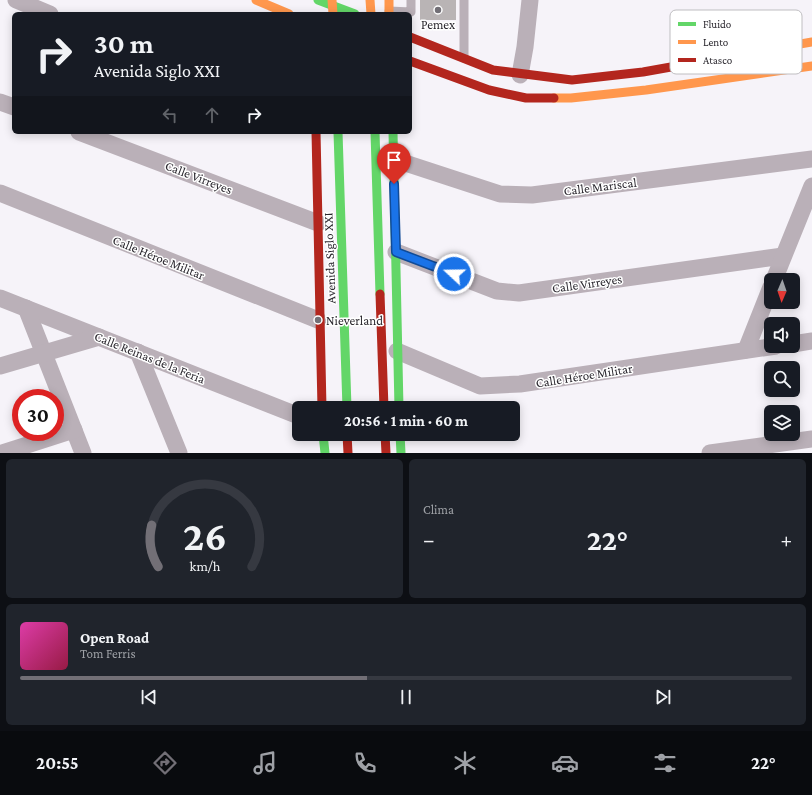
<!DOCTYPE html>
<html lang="es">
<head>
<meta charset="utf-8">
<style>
	:root { --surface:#171b24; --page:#20242c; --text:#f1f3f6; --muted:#9ea1a6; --line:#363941; --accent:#726f76 }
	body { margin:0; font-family:"Crimson Pro",serif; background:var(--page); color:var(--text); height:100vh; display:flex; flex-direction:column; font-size:15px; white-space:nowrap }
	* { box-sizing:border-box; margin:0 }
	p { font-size:13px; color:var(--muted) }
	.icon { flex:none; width:22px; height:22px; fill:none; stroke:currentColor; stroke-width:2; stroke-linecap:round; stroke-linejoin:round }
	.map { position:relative; height:453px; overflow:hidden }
	.side { display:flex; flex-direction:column; gap:6px; padding:6px; background:#0d0f14; flex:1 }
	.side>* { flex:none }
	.guide { position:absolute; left:12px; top:12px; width:400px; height:122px; border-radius:6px; box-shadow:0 2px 10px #0003; background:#171b24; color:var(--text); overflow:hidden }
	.needle { width:26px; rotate:182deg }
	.fabs { position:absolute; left:764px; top:273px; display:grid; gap:8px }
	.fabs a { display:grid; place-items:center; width:36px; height:36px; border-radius:6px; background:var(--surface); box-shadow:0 2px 10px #0003; font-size:20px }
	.speed { position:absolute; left:12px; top:389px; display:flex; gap:8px; font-size:20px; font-weight:700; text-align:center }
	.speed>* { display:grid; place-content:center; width:52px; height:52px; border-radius:50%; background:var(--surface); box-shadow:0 2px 10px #0003; line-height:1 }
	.speed .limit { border:6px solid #d22; background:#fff; color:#111 }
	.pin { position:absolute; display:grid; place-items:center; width:34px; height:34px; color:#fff; margin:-41px -17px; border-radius:50% 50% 50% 0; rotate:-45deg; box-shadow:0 0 4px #0007 }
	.pin .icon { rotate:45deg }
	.me { position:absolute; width:44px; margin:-22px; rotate:291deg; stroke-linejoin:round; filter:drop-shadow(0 0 3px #0008) }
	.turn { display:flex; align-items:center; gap:14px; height:84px; padding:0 16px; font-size:18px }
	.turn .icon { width:52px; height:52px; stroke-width:2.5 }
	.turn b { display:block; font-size:28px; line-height:34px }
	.lanes { display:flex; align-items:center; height:38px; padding:0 16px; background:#0003; justify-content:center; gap:20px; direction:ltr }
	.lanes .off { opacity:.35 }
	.big { font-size:30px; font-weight:700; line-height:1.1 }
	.side .widget { flex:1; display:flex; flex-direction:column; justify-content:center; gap:6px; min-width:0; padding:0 14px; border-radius:6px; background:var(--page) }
	.side .dial { align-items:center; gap:0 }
	.dial svg { height:104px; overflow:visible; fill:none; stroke:var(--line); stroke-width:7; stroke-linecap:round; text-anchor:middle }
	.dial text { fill:var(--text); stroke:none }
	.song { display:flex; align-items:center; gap:12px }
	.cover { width:48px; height:48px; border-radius:6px; background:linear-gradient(135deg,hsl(320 70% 55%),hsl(340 70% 35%)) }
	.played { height:4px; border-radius:2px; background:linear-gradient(90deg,var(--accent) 45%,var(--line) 45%) }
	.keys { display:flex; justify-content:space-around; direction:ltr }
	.heat { display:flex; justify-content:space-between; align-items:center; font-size:22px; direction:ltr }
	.side .tiles { flex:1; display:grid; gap:6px; grid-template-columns:1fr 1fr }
	.widget:last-child { grid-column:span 2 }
	.trip { position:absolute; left:292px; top:401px; width:228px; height:40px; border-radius:6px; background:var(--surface); box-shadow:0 2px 10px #0003; font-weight:700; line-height:40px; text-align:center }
	.tabs { display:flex; height:64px; justify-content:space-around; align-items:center; background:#090b0e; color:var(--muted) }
	.tabs .icon { width:28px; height:28px }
	.tabs .on { color:var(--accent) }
	.tabs b { font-size:18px; color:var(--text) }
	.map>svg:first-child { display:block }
	.building { fill:#b9b4b5 }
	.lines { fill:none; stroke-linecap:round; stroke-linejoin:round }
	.lane { stroke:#bab0b8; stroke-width:9 }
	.street { stroke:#bab0b8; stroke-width:17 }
	.fast { stroke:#63d668; stroke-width:9 }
	.slow { stroke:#ff974d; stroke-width:9 }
	.jam { stroke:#b3261e; stroke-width:9 }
	.route-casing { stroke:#114b97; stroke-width:10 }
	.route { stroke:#1a73e8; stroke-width:7 }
	.poi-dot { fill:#726f76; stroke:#fff; stroke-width:1.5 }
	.labels { text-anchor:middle; stroke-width:3; stroke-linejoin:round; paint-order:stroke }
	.poi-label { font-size:13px; fill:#2b282f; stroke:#fff }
	.street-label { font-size:13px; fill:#2b282f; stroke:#fff }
	.key { fill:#fff; stroke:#bfbec1; stroke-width:1 }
	.key-label { font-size:11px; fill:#2b282f }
</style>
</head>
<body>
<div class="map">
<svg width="812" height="453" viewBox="0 0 812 453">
	<rect width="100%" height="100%" fill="#f6f3f9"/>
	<rect class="building" x="420" y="0" width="36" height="20"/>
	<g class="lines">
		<g class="lane">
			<path d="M389,11L411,12V0"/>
			<path d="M464,58V0"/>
		</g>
		<g class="street">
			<path d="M16,0L50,14"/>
			<path d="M520,75L525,47L530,0"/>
			<path d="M0,102L14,107"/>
			<path d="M79,132L318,223"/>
			<path d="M393,159L500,194L532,195L812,159"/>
			<path d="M0,193L318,320"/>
			<path d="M396,252L497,291L519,293L783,256"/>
			<path d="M774,280L812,186"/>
			<path d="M0,298L299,416"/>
			<path d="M26,308L83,453"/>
			<path d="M793,344L812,341"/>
			<path d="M746,350L771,287"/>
			<path d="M397,351L480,386L520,384L776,346"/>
			<path d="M138,352L179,453"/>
			<path d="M0,366L99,337"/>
			<path d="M2,453L74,430"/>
			<path d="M710,453L812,439"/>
		</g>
		<g class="fast">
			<path d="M318,0L355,14"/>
			<path d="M338,132L347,408"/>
			<path d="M375,132L380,294"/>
			<path d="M393,132L399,408"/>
			<path d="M323,434L325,453"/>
			<path d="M400,434L401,453"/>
		</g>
		<g class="slow">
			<path d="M256,0L289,14"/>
			<path d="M332,0L333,14"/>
			<path d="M370,0L371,14"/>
			<path d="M389,0V14"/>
			<path d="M749,53L812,42"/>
			<path d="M554,98H571L646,90L812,66"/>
		</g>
		<g class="jam">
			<path d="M410,37L493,70L572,80L643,72L749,53"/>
			<path d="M410,61L489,90L526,98H554"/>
			<path d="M316,132L322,408"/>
			<path d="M380,294L384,408"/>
			<path d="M347,434L348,453"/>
			<path d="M385,434L386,453"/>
		</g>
	</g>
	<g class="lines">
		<g class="route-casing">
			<path id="route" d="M394,184L396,252L454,274"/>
		</g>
		<use href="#route" class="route"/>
	</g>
	<g class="poi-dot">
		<circle cx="438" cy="10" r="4"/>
		<circle cx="318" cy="320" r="4"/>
	</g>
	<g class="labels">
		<g class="poi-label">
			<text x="438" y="29">Pemex</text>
			<text x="326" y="325" text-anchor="start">Nieverland</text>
		</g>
		<g class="street-label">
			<text transform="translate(199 177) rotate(21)" y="5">Calle Virreyes</text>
			<text transform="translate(600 186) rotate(-7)" y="5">Calle Mariscal</text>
			<text transform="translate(159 257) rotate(22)" y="5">Calle Héroe Militar</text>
			<text transform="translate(329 258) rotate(-92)" y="5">Avenida Siglo XXI</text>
			<text transform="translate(587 283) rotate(-8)" y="5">Calle Virreyes</text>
			<text transform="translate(150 357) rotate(22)" y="5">Calle Reinas de la Feria</text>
			<text transform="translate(584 375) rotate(-9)" y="5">Calle Héroe Militar</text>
		</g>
	</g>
	<rect x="670" y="10" width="132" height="64" rx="6" class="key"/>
	<rect x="678" y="22" width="18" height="4" fill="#63d668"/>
	<rect x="678" y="40" width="18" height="4" fill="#ff974d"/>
	<rect x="678" y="58" width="18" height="4" fill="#b3261e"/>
	<g class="key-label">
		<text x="703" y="28">Fluido</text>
		<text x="703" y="46">Lento</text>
		<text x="703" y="64">Atasco</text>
	</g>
</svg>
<div class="fabs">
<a><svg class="needle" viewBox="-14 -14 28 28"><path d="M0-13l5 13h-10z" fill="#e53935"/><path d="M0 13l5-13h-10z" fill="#9ea1a6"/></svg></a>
<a><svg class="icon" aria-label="sound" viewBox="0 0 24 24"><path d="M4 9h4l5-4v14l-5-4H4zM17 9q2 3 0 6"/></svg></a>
<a><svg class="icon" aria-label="search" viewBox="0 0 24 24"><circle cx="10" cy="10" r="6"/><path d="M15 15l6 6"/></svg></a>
<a><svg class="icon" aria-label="layers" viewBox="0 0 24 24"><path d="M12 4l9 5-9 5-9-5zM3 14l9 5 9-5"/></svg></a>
</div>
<div class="speed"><div class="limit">30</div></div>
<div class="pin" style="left:394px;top:184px;background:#d93025"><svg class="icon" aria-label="arrive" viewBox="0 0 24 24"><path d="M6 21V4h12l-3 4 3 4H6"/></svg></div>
<svg class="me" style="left:454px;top:274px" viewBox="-20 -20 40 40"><circle r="17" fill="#1a73e8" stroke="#fff" stroke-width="3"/><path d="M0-11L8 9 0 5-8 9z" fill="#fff"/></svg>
<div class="trip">20:56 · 1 min · 60 m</div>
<div class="guide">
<div class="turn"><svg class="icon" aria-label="right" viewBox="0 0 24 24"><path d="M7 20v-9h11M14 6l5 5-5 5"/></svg><div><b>30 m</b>Avenida Siglo XXI</div></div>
<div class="lanes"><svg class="icon off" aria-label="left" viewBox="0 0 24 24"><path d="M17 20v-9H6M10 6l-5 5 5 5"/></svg><svg class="icon off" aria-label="ahead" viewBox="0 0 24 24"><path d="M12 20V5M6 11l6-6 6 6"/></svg><svg class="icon" aria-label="right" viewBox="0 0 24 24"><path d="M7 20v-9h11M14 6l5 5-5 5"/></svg></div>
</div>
</div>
<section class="side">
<div class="tiles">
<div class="widget dial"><svg viewBox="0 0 100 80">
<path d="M14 69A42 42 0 1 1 86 69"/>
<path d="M14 69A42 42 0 0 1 9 37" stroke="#726f76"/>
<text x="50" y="56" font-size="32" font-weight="700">26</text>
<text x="50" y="72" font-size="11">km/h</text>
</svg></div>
<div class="widget"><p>Clima</p>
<div class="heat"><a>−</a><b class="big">22°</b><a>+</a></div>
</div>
<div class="widget">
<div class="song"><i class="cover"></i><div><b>Open Road</b><p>Tom Ferris</p></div></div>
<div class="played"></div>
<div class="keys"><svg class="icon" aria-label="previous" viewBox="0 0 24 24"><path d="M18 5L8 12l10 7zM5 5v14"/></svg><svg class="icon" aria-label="pause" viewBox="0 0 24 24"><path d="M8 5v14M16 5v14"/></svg><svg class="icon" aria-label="next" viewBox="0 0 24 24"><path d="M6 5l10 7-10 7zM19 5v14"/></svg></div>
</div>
</div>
</section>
<nav class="tabs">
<b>20:55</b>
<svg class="icon on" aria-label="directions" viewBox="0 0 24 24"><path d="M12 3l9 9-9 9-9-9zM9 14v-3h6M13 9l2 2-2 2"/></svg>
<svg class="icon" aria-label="music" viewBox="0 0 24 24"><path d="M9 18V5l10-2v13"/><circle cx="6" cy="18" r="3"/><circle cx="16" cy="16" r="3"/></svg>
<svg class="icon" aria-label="phone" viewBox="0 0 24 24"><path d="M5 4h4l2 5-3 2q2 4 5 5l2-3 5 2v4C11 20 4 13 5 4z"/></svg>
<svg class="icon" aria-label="climate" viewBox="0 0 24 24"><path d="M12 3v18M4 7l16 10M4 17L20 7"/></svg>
<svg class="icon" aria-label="car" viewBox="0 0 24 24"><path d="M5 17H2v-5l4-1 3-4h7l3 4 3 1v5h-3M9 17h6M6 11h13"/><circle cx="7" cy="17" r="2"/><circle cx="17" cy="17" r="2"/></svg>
<svg class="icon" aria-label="filters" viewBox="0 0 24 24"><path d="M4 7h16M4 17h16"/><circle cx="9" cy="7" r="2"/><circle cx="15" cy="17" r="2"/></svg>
<b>22°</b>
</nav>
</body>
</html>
